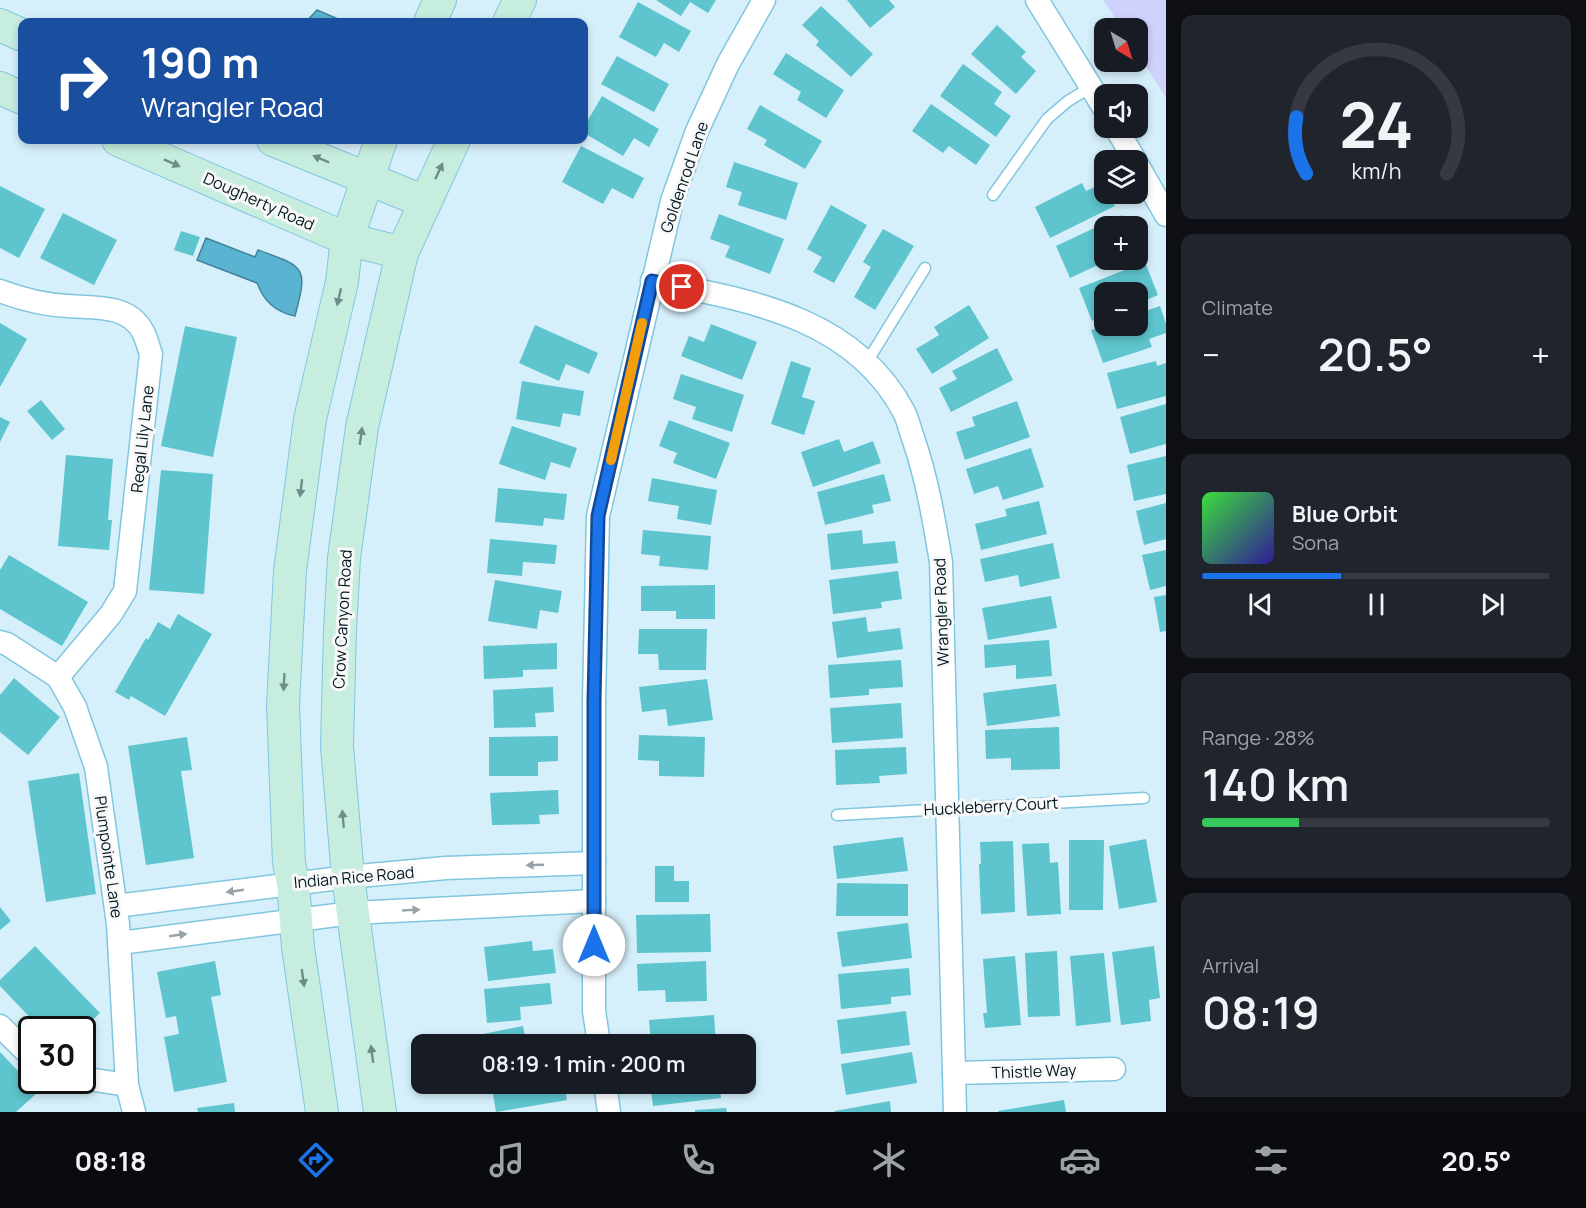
<!DOCTYPE html>
<html lang="en">
<head>
<meta charset="utf-8">
<style>
	:root { --surface:#171b24; --page:#20242c; --text:#f1f3f6; --muted:#9ea1a6; --line:#363941; --accent:#1a73e8 }
	body { margin:0; font-family:Manrope,sans-serif; background:var(--page); color:var(--text); height:100vh; display:flex; flex-direction:column; font-size:22px; white-space:nowrap }
	* { box-sizing:border-box; margin:0 }
	p { font-size:20px; color:var(--muted) }
	.icon { flex:none; width:33px; height:33px; fill:none; stroke:currentColor; stroke-width:2; stroke-linecap:round; stroke-linejoin:round }
	.map { position:relative; flex:1; overflow:hidden }
	.panel { display:flex; flex-direction:column; gap:15px; padding:15px; background:#0d0f14; width:420px }
	.panel>* { flex:none }
	.guide { position:absolute; left:18px; top:18px; width:570px; height:126px; border-radius:12px; box-shadow:0 3px 9px #0003; background:#1a4fa0; color:#fff; overflow:hidden }
	.needle { width:39px; rotate:142deg }
	.controls { position:absolute; left:1094px; top:18px; display:grid; gap:12px }
	.controls a { display:grid; place-items:center; width:54px; height:54px; border-radius:12px; background:var(--surface); box-shadow:0 3px 9px #0003; font-size:30px }
	.speed { position:absolute; left:18px; top:1016px; display:flex; gap:12px; font-size:30px; font-weight:700; text-align:center }
	.speed>* { display:grid; place-content:center; width:78px; height:78px; border-radius:50%; background:var(--surface); box-shadow:0 3px 9px #0003; line-height:1 }
	.speed .limit { border:3px solid #111; border-radius:9px; background:#fff; color:#111 }
	.pin { position:absolute; display:grid; place-items:center; width:51px; height:51px; color:#fff; margin:-26px; border:3px solid #fff; border-radius:50%; box-shadow:0 2px 6px #0007 }
	.me { position:absolute; width:66px; margin:-33px; rotate:0deg; stroke-linejoin:round; filter:drop-shadow(0 0 4px #0008) }
	.turn { display:flex; align-items:center; gap:21px; height:126px; padding:0 24px; font-size:27px }
	.turn .icon { width:78px; height:78px; stroke-width:2.5 }
	.turn b { display:block; font-size:42px; line-height:51px }
	.big { font-size:45px; font-weight:600; line-height:1.1 }
	.panel .widget { flex:1; display:flex; flex-direction:column; justify-content:center; gap:9px; min-width:0; padding:0 21px; border-radius:12px; background:var(--page) }
	.panel .dial { align-items:center; gap:0 }
	.dial svg { height:156px; overflow:visible; fill:none; stroke:var(--line); stroke-width:7; stroke-linecap:round; text-anchor:middle }
	.dial text { fill:var(--text); stroke:none }
	.song { display:flex; align-items:center; gap:18px }
	.cover { width:72px; height:72px; border-radius:9px; background:linear-gradient(135deg,hsl(120 70% 55%),hsl(250 70% 35%)) }
	.played { height:6px; border-radius:3px; background:linear-gradient(90deg,var(--accent) 40%,var(--line) 40%) }
	.keys { display:flex; justify-content:space-around; direction:ltr }
	.heat { display:flex; justify-content:space-between; align-items:center; font-size:33px; direction:ltr }
	.charge { height:9px; border-radius:4px; background:linear-gradient(90deg,#34c759 28%,var(--line) 0) }
	.trip { position:absolute; left:411px; top:1034px; width:345px; height:60px; border-radius:12px; background:var(--surface); box-shadow:0 3px 9px #0003; font-weight:600; line-height:60px; text-align:center }
	.dock { display:flex; height:96px; justify-content:space-around; align-items:center; background:#090b0e; color:var(--muted) }
	.dock .icon { width:42px; height:42px }
	.dock .on { color:var(--accent) }
	.dock b { font-size:27px; color:var(--text) }
	main { display:flex; flex:1; min-height:0 }
	.map>svg:first-child { display:block }
	.green { fill:#d0d2fe }
	.water { fill:#5bb3d2; stroke:#40849d; stroke-width:1.5 }
	.building { fill:#5ec4cd }
	.lines { fill:none; stroke-linecap:round; stroke-linejoin:round }
	.lane-casing { stroke:#81c6df; stroke-width:13 }
	.street-casing { stroke:#81c6df; stroke-width:25 }
	.secondary-casing { stroke:#81c6df; stroke-width:34 }
	.lane { stroke:#fff; stroke-width:10 }
	.street { stroke:#fff; stroke-width:22 }
	.secondary { stroke:#c7edde; stroke-width:32 }
	.oneway { fill:#6d8d89 }
	.oneway2 { fill:#99a2a6 }
	.route-casing { stroke:#114b97; stroke-width:15 }
	.route { stroke:#1a73e8; stroke-width:10 }
	.slow { stroke:#f59e0b; stroke-width:10 }
	.labels { text-anchor:middle; stroke-width:6; stroke-linejoin:round; paint-order:stroke }
	.street-label { font-size:16px; fill:#001721; stroke:#f8f8f8 }
</style>
</head>
<body>
<main>
<div class="map">
<svg width="1166" height="1112" viewBox="0 0 1166 1112">
	<rect width="100%" height="100%" fill="#d6f0fb"/>
	<path class="green" d="M1103,0H1166V98L1137,52V28H1122Z"/>
	<g class="water">
		<path d="M317,10L345,22H306Z"/>
		<path d="M206,238L255,257L258,250C306,267 308,267 295,316C275,312 264,301 257,283L197,260Z"/>
	</g>
	<g class="building">
		<path d="M656,0H716L708,13L690,2L681,16Z"/>
		<path d="M847,0H889L895,7L870,28Z"/>
		<path d="M638,2L691,31L679,52L664,43L656,57L619,37Z"/>
		<path d="M821,6L873,54L851,77L816,45L819,41L802,25Z"/>
		<path d="M997,25L1026,52L1021,57L1036,71L1016,94L971,54Z"/>
		<path d="M786,53L844,90L826,118L797,100L801,92L773,74Z"/>
		<path d="M617,56L669,84L654,112L601,84Z"/>
		<path d="M963,64L1002,92L994,104L1011,116L996,137L940,96Z"/>
		<path d="M602,96L659,129L649,147L634,138L623,156L584,133V127Z"/>
		<path d="M931,104L990,145L976,165L949,146L943,153L912,131Z"/>
		<path d="M760,105L822,141L805,169L764,145L767,140L747,129Z"/>
		<path d="M581,146L644,178L633,199L612,188L603,204L562,182Z"/>
		<path d="M734,162L798,183L786,220L738,205L742,192L726,187Z"/>
		<path d="M1082,183L1086,191L1103,183L1104,194H1108L1115,206L1050,238L1035,207Z"/>
		<path d="M0,186L45,209L19,258L0,248Z"/>
		<path d="M831,205L867,225L834,283L813,272L822,257L807,249Z"/>
		<path d="M63,213L117,240L94,285L40,258Z"/>
		<path d="M719,214L784,239L770,274L725,257L730,246L710,239Z"/>
		<path d="M1122,215L1128,226H1104V260H1109L1070,278L1056,246Z"/>
		<path d="M883,229L914,246L875,310L854,297L871,267L863,262Z"/>
		<path d="M181,231L200,237L193,256L174,250Z"/>
		<path d="M1145,262L1158,295L1137,304V292H1104V317L1092,321L1079,288Z"/>
		<path d="M969,305L989,338L932,374L916,349L939,335L934,327Z"/>
		<path d="M1160,306L1166,324V333L1149,339L1152,347L1103,363L1091,330L1104,326H1137V314Z"/>
		<path d="M0,323L27,339L0,387Z"/>
		<path d="M711,324L757,342L742,380L681,356L689,336L704,342Z"/>
		<path d="M535,325L598,353L589,374L566,364L559,381L519,363Z"/>
		<path d="M185,326L237,337L213,457L161,446Z"/>
		<path d="M997,348L1013,380L951,412L939,388L957,379L952,371Z"/>
		<path d="M791,361L811,368L802,397L815,401L804,435L771,424Z"/>
		<path d="M1156,361L1157,366L1166,363V396L1117,409L1107,373Z"/>
		<path d="M681,374L744,395L732,432L692,419L696,407L673,399Z"/>
		<path d="M522,381L584,391L580,416L563,413L560,427L516,419Z"/>
		<path d="M41,400L65,429L52,440L27,411Z"/>
		<path d="M1017,401L1030,437L965,460L956,432L975,426L972,417Z"/>
		<path d="M1166,404V444L1130,454L1120,417Z"/>
		<path d="M0,417L10,422L0,442Z"/>
		<path d="M669,420L730,443L716,479L673,463L677,453L659,446Z"/>
		<path d="M512,426L577,448L570,468L551,462L545,480L499,464Z"/>
		<path d="M839,439L844,452L873,441L881,463L813,487L801,452Z"/>
		<path d="M1031,448L1044,487L1003,500L998,486L974,494L966,469Z"/>
		<path d="M66,455L113,459L108,520H112L109,550L58,546Z"/>
		<path d="M1166,456V494L1134,501L1127,465Z"/>
		<path d="M161,470L213,474L204,594L149,590Z"/>
		<path d="M884,474L891,501L872,505L874,513L825,525L817,492Z"/>
		<path d="M652,478L717,490L711,525L677,519L679,506L648,501Z"/>
		<path d="M498,488L567,494L564,520L544,518L543,526L495,522Z"/>
		<path d="M1039,501L1047,534L981,550L975,524L1007,516L1005,509Z"/>
		<path d="M1166,503V539L1144,545L1136,511Z"/>
		<path d="M643,530L711,536L708,570L659,566L660,556L641,554Z"/>
		<path d="M862,530L863,544L895,541L898,563L831,570L827,534Z"/>
		<path d="M490,539L557,545L555,564L523,562L522,576L487,573Z"/>
		<path d="M1053,543L1060,578L1020,587L1018,575L985,582L980,559Z"/>
		<path d="M1166,550V586L1150,590L1142,555Z"/>
		<path d="M9,555L88,602L62,646L0,609V570Z"/>
		<path d="M898,571L902,599L881,602L882,608L833,614L829,580Z"/>
		<path d="M495,580L562,591L558,613L540,610L537,629L488,621Z"/>
		<path d="M715,585V619H676V611H641V586Z"/>
		<path d="M1166,595V631L1160,632L1154,597Z"/>
		<path d="M1051,596L1057,628L988,640L982,608Z"/>
		<path d="M178,614L212,634L165,716L131,696L129,700L115,692L146,638L148,640L158,622L170,629Z"/>
		<path d="M866,617L868,632L900,628L903,649L837,658L832,622Z"/>
		<path d="M639,629H707L706,670H659L658,654H638Z"/>
		<path d="M1049,640L1052,676L1016,679V665L985,668L984,645Z"/>
		<path d="M557,643V669L523,670V677L484,679L483,646Z"/>
		<path d="M901,660L903,687L869,689V695L830,698L828,665Z"/>
		<path d="M14,678L60,717L28,755L0,732V695Z"/>
		<path d="M707,679L713,720L668,726L666,709L642,712L639,687Z"/>
		<path d="M1056,684L1060,716L987,726L983,693Z"/>
		<path d="M553,687L554,712L535,713L536,727L494,728L493,690Z"/>
		<path d="M901,703L903,738L832,743L830,708Z"/>
		<path d="M1059,727L1060,769L1011,770V758L986,759L985,730Z"/>
		<path d="M639,735L705,737L704,777L659,776V761L638,760Z"/>
		<path d="M558,736V761L538,762V776H489V737Z"/>
		<path d="M187,737L192,770L181,771L194,858L146,865L128,746Z"/>
		<path d="M906,747L907,774L879,776L880,783L836,785L835,750Z"/>
		<path d="M79,773L96,894L46,902L28,781Z"/>
		<path d="M558,790L559,814L539,815L540,824L492,825L490,793Z"/>
		<path d="M903,837L908,871L837,879L833,846Z"/>
		<path d="M1146,839L1157,902L1119,909L1109,846Z"/>
		<path d="M1069,840H1104L1103,910H1069Z"/>
		<path d="M1013,841L1015,912L981,914L979,864H981L980,842Z"/>
		<path d="M1049,843L1050,863L1058,862L1061,914L1027,916L1022,844Z"/>
		<path d="M655,866H674V881H689V902H655Z"/>
		<path d="M837,883L908,884V916H836Z"/>
		<path d="M0,907L11,921L0,930Z"/>
		<path d="M710,914L711,952L637,953L636,915Z"/>
		<path d="M908,923L912,958L842,967L837,932Z"/>
		<path d="M532,941L533,951L553,949L556,973L488,981L484,947Z"/>
		<path d="M35,946L100,1013L83,1029H41L0,986V980Z"/>
		<path d="M1154,946L1160,998L1149,1000L1151,1021L1121,1025L1112,952Z"/>
		<path d="M1057,951L1060,1016L1028,1017L1025,953Z"/>
		<path d="M1104,953L1111,1022L1076,1026L1070,956Z"/>
		<path d="M1015,956L1021,1025L985,1028L983,1013H987L983,959Z"/>
		<path d="M215,961L221,995L211,997L227,1082L174,1092L164,1037L179,1034L176,1016L166,1018L157,972Z"/>
		<path d="M706,961L707,1001L666,1002L665,990L638,991L637,964Z"/>
		<path d="M909,968L911,995L891,997V1004L841,1009L838,974Z"/>
		<path d="M550,983L552,1004L520,1007L521,1020L487,1023L484,989Z"/>
		<path d="M906,1011L910,1045L841,1054L837,1020Z"/>
		<path d="M714,1015L716,1044H651L649,1020Z"/>
		<path d="M523,1026L526,1041L558,1035L560,1044H485L483,1034Z"/>
		<path d="M0,1052L38,1092L16,1112H0Z"/>
		<path d="M912,1052L917,1083L846,1095L841,1064Z"/>
		<path d="M491,1083H564L567,1100L496,1112Z"/>
		<path d="M650,1083H719L721,1098L653,1106Z"/>
		<path d="M1064,1100L1066,1112H998V1111Z"/>
		<path d="M890,1101L891,1112H835V1111Z"/>
		<path d="M234,1103L235,1112H198L197,1108Z"/>
		<path d="M726,1108L727,1112H695V1110Z"/>
	</g>
	<g class="lines">
		<g class="lane-casing">
			<g id="lane">
				<path d="M993,195L1047,119L1068,101L1091,87"/>
				<path d="M867,362L925,268"/>
				<path d="M837,815L1144,798"/>
			</g>
		</g>
		<g class="street-casing">
			<g id="street">
				<path d="M1037,0L1104,108"/>
				<path d="M1116,128L1135,160"/>
				<path d="M1137,164L1166,215"/>
				<path d="M652,281C748,300 854,317 904,412C908,420 910,430 913,438C927,478 934,520 941,562L955,1112"/>
				<path d="M0,291C21,299 46,305 68,306C94,308 129,304 143,332C147,339 148,347 151,354L125,591L111,614L58,677"/>
				<path d="M0,642L7,644L58,677L75,707L96,767L118,924L127,1085L134,1112"/>
				<path d="M116,906L348,877L446,868L594,863"/>
				<path d="M120,943L352,913L594,901"/>
				<path d="M0,1026L32,1057"/>
				<path d="M599,1044L594,1011V701L598,516L672,201L697,131L728,64L764,0"/>
				<path d="M954,1073L1114,1069"/>
				<path d="M82,1078L127,1085"/>
				<path d="M605,1083L609,1112"/>
			</g>
		</g>
		<g class="secondary-casing">
			<g id="secondary">
				<path d="M430,22L440,0"/>
				<path d="M509,22L520,0"/>
				<path d="M0,25L22,35"/>
				<path d="M0,88L22,98"/>
				<path d="M118,140L347,239L402,253"/>
				<path d="M273,140L425,202"/>
				<path d="M322,1112L298,947L293,883L289,863L283,705L290,571L310,419L342,282L347,239L381,140"/>
				<path d="M380,1112L348,877L337,746L340,630L344,558L362,427L402,253L454,140"/>
			</g>
		</g>
		<use href="#lane" class="lane"/>
		<use href="#street" class="street"/>
		<use href="#secondary" class="secondary"/>
	</g>
	<defs><path id="oneway-solid" d="M-6-.8H1V-3.2L6.5 0L1 3.2V.8H-6Z" transform="scale(1.5)"/></defs>
	<g class="oneway">
		<use href="#oneway-solid" transform="translate(321 159) rotate(-157)"/>
		<use href="#oneway-solid" transform="translate(172 163) rotate(24)"/>
		<use href="#oneway-solid" transform="translate(439 171) rotate(-65)"/>
		<use href="#oneway-solid" transform="translate(339 297) rotate(103)"/>
		<use href="#oneway-solid" transform="translate(361 436) rotate(-82)"/>
		<use href="#oneway-solid" transform="translate(301 488) rotate(97)"/>
		<use href="#oneway-solid" transform="translate(284 682) rotate(93)"/>
		<use href="#oneway-solid" transform="translate(343 819) rotate(-95)"/>
		<use href="#oneway-solid" transform="translate(303 978) rotate(82)"/>
		<use href="#oneway-solid" transform="translate(372 1054) rotate(-98)"/>
	</g>
	<g class="oneway2">
		<use href="#oneway-solid" transform="translate(535 865) rotate(178)"/>
		<use href="#oneway-solid" transform="translate(235 891) rotate(172)"/>
		<use href="#oneway-solid" transform="translate(411 910) rotate(-3)"/>
		<use href="#oneway-solid" transform="translate(178 935) rotate(-8)"/>
	</g>
	<g class="lines">
		<g class="route-casing">
			<path id="route" d="M594,945V701L598,516L652,281L682,287"/>
		</g>
		<use href="#route" class="route"/>
		<path class="slow" d="M611,460L642,323"/>
	</g>
	<g class="labels">
		<g class="street-label">
			<text transform="translate(684 177) rotate(-71)" y="6">Goldenrod Lane</text>
			<text transform="translate(259 201) rotate(24)" y="6">Dougherty Road</text>
			<text transform="translate(142 439) rotate(-84)" y="6">Regal Lily Lane</text>
			<text transform="translate(941 612) rotate(-92)" y="6">Wrangler Road</text>
			<text transform="translate(342 619) rotate(-87)" y="6">Crow Canyon Road</text>
			<text transform="translate(991 806) rotate(-3)" y="6">Huckleberry Court</text>
			<text transform="translate(109 857) rotate(82)" y="6">Plumpointe Lane</text>
			<text transform="translate(354 877) rotate(-5)" y="6">Indian Rice Road</text>
			<text transform="translate(1034 1071) rotate(-2)" y="6">Thistle Way</text>
		</g>
	</g>
</svg>
<div class="controls">
<a><svg class="needle" viewBox="-14 -14 28 28"><path d="M0-13l5 13h-10z" fill="#e53935"/><path d="M0 13l5-13h-10z" fill="#9ea1a6"/></svg></a>
<a><svg class="icon" aria-label="sound" viewBox="0 0 24 24"><path d="M4 9h4l5-4v14l-5-4H4zM17 9q2 3 0 6"/></svg></a>
<a><svg class="icon" aria-label="layers" viewBox="0 0 24 24"><path d="M12 4l9 5-9 5-9-5zM3 14l9 5 9-5"/></svg></a>
<a>+</a>
<a>−</a>
</div>
<div class="speed"><div class="limit">30</div></div>
<div class="pin" style="left:682px;top:287px;background:#d93025"><svg class="icon" aria-label="arrive" viewBox="0 0 24 24"><path d="M6 21V4h12l-3 4 3 4H6"/></svg></div>
<svg class="me" style="left:594px;top:945px" viewBox="-20 -20 40 40"><circle r="19" fill="#fff"/><path d="M0-13L10 11 0 6-10 11z" fill="#1a73e8"/></svg>
<div class="trip">08:19 · 1 min · 200 m</div>
<div class="guide">
<div class="turn"><svg class="icon" aria-label="right" viewBox="0 0 24 24"><path d="M7 20v-9h11M14 6l5 5-5 5"/></svg><div><b>190 m</b>Wrangler Road</div></div>
</div>
</div>
<section class="panel">
<div class="widget dial"><svg viewBox="0 0 100 80">
<path d="M14 69A42 42 0 1 1 86 69"/>
<path d="M14 69A42 42 0 0 1 9 40" stroke="#1a73e8"/>
<text x="50" y="56" font-size="32" font-weight="700">24</text>
<text x="50" y="72" font-size="11">km/h</text>
</svg></div>
<div class="widget"><p>Climate</p>
<div class="heat"><a>−</a><b class="big">20.5°</b><a>+</a></div>
</div>
<div class="widget">
<div class="song"><i class="cover"></i><div><b>Blue Orbit</b><p>Sona</p></div></div>
<div class="played"></div>
<div class="keys"><svg class="icon" aria-label="previous" viewBox="0 0 24 24"><path d="M18 5L8 12l10 7zM5 5v14"/></svg><svg class="icon" aria-label="pause" viewBox="0 0 24 24"><path d="M8 5v14M16 5v14"/></svg><svg class="icon" aria-label="next" viewBox="0 0 24 24"><path d="M6 5l10 7-10 7zM19 5v14"/></svg></div>
</div>
<div class="widget"><p>Range · 28%</p><b class="big">140 km</b><div class="charge"></div></div>
<div class="widget"><p>Arrival</p><b class="big">08:19</b></div>
</section>
</main>
<nav class="dock">
<b>08:18</b>
<svg class="icon on" aria-label="directions" viewBox="0 0 24 24"><path d="M12 3l9 9-9 9-9-9zM9 14v-3h6M13 9l2 2-2 2"/></svg>
<svg class="icon" aria-label="music" viewBox="0 0 24 24"><path d="M9 18V5l10-2v13"/><circle cx="6" cy="18" r="3"/><circle cx="16" cy="16" r="3"/></svg>
<svg class="icon" aria-label="phone" viewBox="0 0 24 24"><path d="M5 4h4l2 5-3 2q2 4 5 5l2-3 5 2v4C11 20 4 13 5 4z"/></svg>
<svg class="icon" aria-label="climate" viewBox="0 0 24 24"><path d="M12 3v18M4 7l16 10M4 17L20 7"/></svg>
<svg class="icon" aria-label="car" viewBox="0 0 24 24"><path d="M5 17H2v-5l4-1 3-4h7l3 4 3 1v5h-3M9 17h6M6 11h13"/><circle cx="7" cy="17" r="2"/><circle cx="17" cy="17" r="2"/></svg>
<svg class="icon" aria-label="filters" viewBox="0 0 24 24"><path d="M4 7h16M4 17h16"/><circle cx="9" cy="7" r="2"/><circle cx="15" cy="17" r="2"/></svg>
<b>20.5°</b>
</nav>
</body>
</html>
